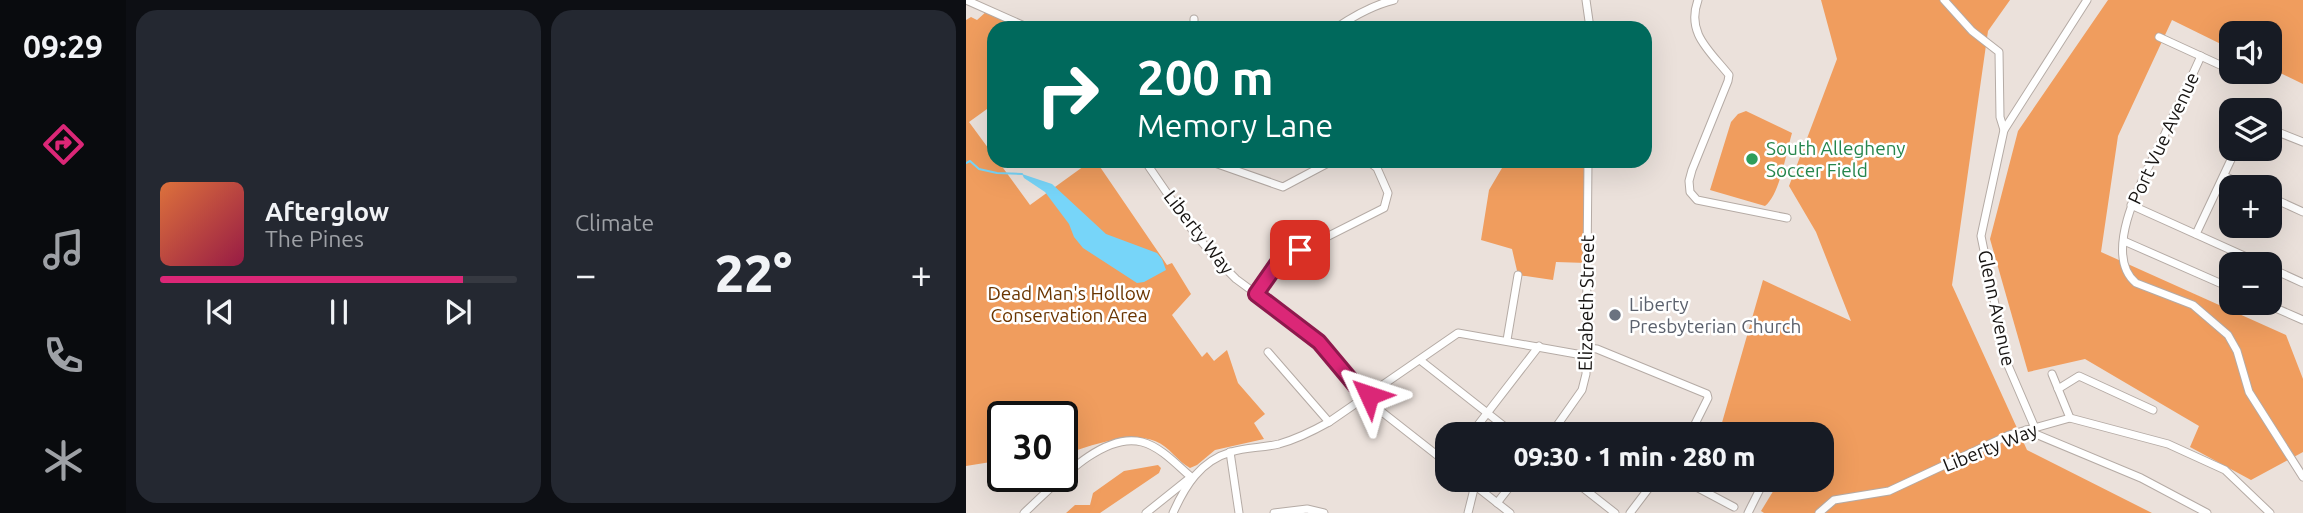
<!DOCTYPE html>
<html lang="en">
<head>
<meta charset="utf-8">
<style>
	:root { --surface:#171b24; --page:#242831; --text:#f1f3f6; --muted:#9ea1a6; --line:#363941; --accent:#db2777 }
	body { margin:0; font-family:Ubuntu,sans-serif; background:var(--page); color:var(--text); height:100vh; display:flex; flex-direction:column; font-size:26px; white-space:nowrap }
	* { box-sizing:border-box; margin:0 }
	p { font-size:23px; color:var(--muted) }
	.icon { flex:none; width:38px; height:38px; fill:none; stroke:currentColor; stroke-width:2; stroke-linecap:round; stroke-linejoin:round }
	.map { position:relative; flex:1; overflow:hidden }
	.side { display:flex; flex-direction:column; gap:10px; padding:10px; background:#0d0f14; width:840px }
	.side>* { flex:none }
	.guide { position:absolute; left:21px; top:21px; width:665px; height:147px; border-radius:21px; box-shadow:0 7px 28px #0002; background:#00695c; color:#fff; overflow:hidden }
	.fabs { position:absolute; left:1253px; top:21px; display:grid; gap:14px }
	.fabs a { display:grid; place-items:center; width:63px; height:63px; border-radius:14px; background:var(--surface); box-shadow:0 7px 28px #0002; font-size:35px }
	.speed { position:absolute; left:21px; top:401px; display:flex; gap:14px; font-size:35px; font-weight:700; text-align:center }
	.speed>* { display:grid; place-content:center; width:91px; height:91px; border-radius:50%; background:var(--surface); box-shadow:0 7px 28px #0002; line-height:1 }
	.speed .limit { border:4px solid #111; border-radius:10px; background:#fff; color:#111 }
	.pin { position:absolute; display:grid; place-items:center; width:60px; height:60px; color:#fff; margin:-30px; border-radius:14px; box-shadow:0 4px 10px #0006 }
	.me { position:absolute; width:77px; margin:-38px; rotate:312deg; stroke-linejoin:round; filter:drop-shadow(0 0 5px #0008) }
	.turn { display:flex; align-items:center; gap:24px; height:147px; padding:0 35px; font-size:32px }
	.turn .icon { width:91px; height:91px; stroke-width:2.5 }
	.turn b { display:block; font-size:49px; line-height:60px }
	.big { font-size:52px; font-weight:800; line-height:1.1 }
	.side .card { flex:1; display:flex; flex-direction:column; justify-content:center; gap:10px; min-width:0; padding:0 24px; border-radius:21px; background:var(--page) }
	.song { display:flex; align-items:center; gap:21px }
	.cover { width:84px; height:84px; border-radius:10px; background:linear-gradient(135deg,hsl(20 70% 55%),hsl(340 70% 35%)) }
	.played { height:7px; border-radius:4px; background:linear-gradient(90deg,var(--accent) 85%,var(--line) 85%) }
	.keys { display:flex; justify-content:space-around; direction:ltr }
	.heat { display:flex; justify-content:space-between; align-items:center; font-size:38px; direction:ltr }
	.side .tiles { flex:1; display:grid; gap:10px; grid-template-columns:repeat(2,1fr) }
	.trip { position:absolute; left:469px; top:422px; width:399px; height:70px; border-radius:21px; background:var(--surface); box-shadow:0 7px 28px #0002; font-weight:800; line-height:70px; text-align:center }
	main { display:flex; flex:1; min-height:0 }
	.tabs { display:flex; flex-direction:column; width:126px; justify-content:space-around; align-items:center; background:#090b0e; color:var(--muted) }
	.tabs .icon { width:49px; height:49px }
	.tabs .current { color:var(--accent) }
	.tabs b { font-size:32px; color:var(--text) }
	.map>svg:first-child { display:block }
	.green { fill:#f09d5e }
	.water { fill:#77d5f9 }
	.lines { fill:none; stroke-linecap:round; stroke-linejoin:round }
	.stream { stroke:#77d5f9; stroke-width:2 }
	.minor-casing { stroke:#b5aba5; stroke-width:9 }
	.minor { stroke:#fff; stroke-width:7 }
	.route-casing { stroke:#8e194d; stroke-width:18 }
	.route { stroke:#db2777; stroke-width:12 }
	.leisure-dot { fill:#2e9e5b; stroke:#fff; stroke-width:2.5 }
	.worship-dot { fill:#6b7280; stroke:#fff; stroke-width:2.5 }
	.labels { text-anchor:middle; stroke-width:5; stroke-linejoin:round; paint-order:stroke }
	.street-label { font-size:19px; fill:#171412; stroke:#fff }
	.leisure-label { font-size:19px; fill:#27864d; stroke:#fff; text-anchor:start }
	.park-label { font-size:19px; fill:#6a3501; stroke:#fff }
	.worship-label { font-size:19px; fill:#5b616d; stroke:#fff; text-anchor:start }
</style>
</head>
<body>
<main>
<nav class="tabs">
<b>09:29</b>
<svg class="icon current" aria-label="directions" viewBox="0 0 24 24"><path d="M12 3l9 9-9 9-9-9zM9 14v-3h6M13 9l2 2-2 2"/></svg>
<svg class="icon" aria-label="music" viewBox="0 0 24 24"><path d="M9 18V5l10-2v13"/><circle cx="6" cy="18" r="3"/><circle cx="16" cy="16" r="3"/></svg>
<svg class="icon" aria-label="phone" viewBox="0 0 24 24"><path d="M5 4h4l2 5-3 2q2 4 5 5l2-3 5 2v4C11 20 4 13 5 4z"/></svg>
<svg class="icon" aria-label="climate" viewBox="0 0 24 24"><path d="M12 3v18M4 7l16 10M4 17L20 7"/></svg>
</nav>
<section class="side">
<div class="tiles">
<div class="card">
<div class="song"><i class="cover"></i><div><b>Afterglow</b><p>The Pines</p></div></div>
<div class="played"></div>
<div class="keys"><svg class="icon" aria-label="previous" viewBox="0 0 24 24"><path d="M18 5L8 12l10 7zM5 5v14"/></svg><svg class="icon" aria-label="pause" viewBox="0 0 24 24"><path d="M8 5v14M16 5v14"/></svg><svg class="icon" aria-label="next" viewBox="0 0 24 24"><path d="M6 5l10 7-10 7zM19 5v14"/></svg></div>
</div>
<div class="card"><p>Climate</p>
<div class="heat"><a>−</a><b class="big">22°</b><a>+</a></div>
</div>
</div>
</section>
<div class="map">
<svg width="1337" height="513" viewBox="0 0 1337 513">
	<rect width="100%" height="100%" fill="#ebe1db"/>
	<g class="green">
		<path d="M855,0H1044L1022,31L986,285L1061,450L1186,513H798L795,511L814,480H856V434L753,433L797,280L885,321L850,232L823,186L871,59Z"/>
		<path d="M1142,0H1337V84L1304,68V33H1265V49L1206,20L1152,136L1135,252L1320,335L1337,379V452L1285,480L1224,447L1233,426L1119,359L1062,372L1024,239L1052,131Z"/>
		<path d="M21,11L59,28H28V104L3,122L28,156V161H32L64,205L125,161H130L201,265L206,263L225,294L206,315L236,357L241,352L248,361L261,350L272,383L299,414L288,423L298,439L249,450L231,465L224,468C211,461 204,447 189,441C163,431 121,447 96,455V416H37V460L0,466V20L5,17L11,20Z"/>
		<path d="M780,111L826,133C820,153 814,194 799,206L744,190L765,122L772,114Z"/>
		<path d="M536,161H622L621,263L590,262L587,280L552,275L546,249L515,240L523,190L536,168Z"/>
		<path d="M192,465L195,468L193,473L134,513H100L109,505H124L127,493L158,471Z"/>
	</g>
	<path class="water" d="M56,174L86,184L140,234L191,253L196,259L200,270L178,282L171,283L117,248L108,237L103,224L79,192L58,178Z"/>
	<g class="lines">
		<path class="stream" d="M0,163L4,161L13,169L31,173L56,174"/>
		<g class="minor-casing">
			<g id="minor">
				<path d="M0,0L63,28"/>
				<path d="M620,0L624,28"/>
				<path d="M732,0C720,33 743,50 763,75L762,81L726,170L723,181L724,192L731,200L821,218"/>
				<path d="M978,0L1006,31L1033,52L1034,117L1038,130L1015,236L1041,363L1069,428"/>
				<path d="M228,28V19"/>
				<path d="M370,28C389,15 407,5 428,0"/>
				<path d="M1193,37L1265,70"/>
				<path d="M1235,56C1223,83 1210,109 1198,136C1182,169 1133,252 1170,283L1227,305L1262,335L1271,351L1283,392L1337,477"/>
				<path d="M1304,129L1337,142"/>
				<path d="M1038,130L1121,0"/>
				<path d="M179,161L229,234L254,263L270,279L346,335L402,401L481,463"/>
				<path d="M243,161L317,187L366,161"/>
				<path d="M1258,176L1283,187"/>
				<path d="M1304,197L1337,212"/>
				<path d="M1165,205L1296,264"/>
				<path d="M1230,234L1270,149"/>
				<path d="M1158,241L1265,288"/>
				<path d="M1304,268L1337,283"/>
				<path d="M290,294L313,261L418,208L422,193L411,168L402,161"/>
				<path d="M1298,303L1337,320"/>
				<path d="M541,340L552,275"/>
				<path d="M621,348L631,349L741,394L742,398L724,434"/>
				<path d="M302,352L363,422"/>
				<path d="M454,360L548,434"/>
				<path d="M1086,374L1104,418"/>
				<path d="M1092,389L1113,376L1187,410"/>
				<path d="M1060,430L1175,478L1241,513"/>
				<path d="M505,434L573,346"/>
				<path d="M585,434L616,390L620,374L622,161"/>
				<path d="M646,434H650"/>
				<path d="M264,452L273,513"/>
				<path d="M502,480L544,513"/>
				<path d="M607,480L649,513"/>
				<path d="M717,480L768,507"/>
				<path d="M531,503L549,480"/>
				<path d="M58,513C86,488 135,431 176,442C195,447 211,465 225,477L180,513"/>
				<path d="M207,513C219,486 234,461 265,452C280,447 297,448 313,444C331,439 347,431 363,422L492,333L622,356"/>
				<path d="M308,513L341,509L358,513"/>
				<path d="M502,513L509,485"/>
				<path d="M664,513L689,480"/>
				<path d="M782,513L795,487"/>
				<path d="M853,513L868,500L923,491L1043,435L1104,418L1202,444L1259,470L1304,513"/>
			</g>
		</g>
		<use href="#minor" class="minor"/>
	</g>
	<g class="lines">
		<g class="route-casing">
			<path id="route" d="M334,250L313,261L290,294L353,342L399,397L403,395"/>
		</g>
		<use href="#route" class="route"/>
	</g>
	<circle class="leisure-dot" cx="786" cy="159" r="7"/>
	<circle class="worship-dot" cx="649" cy="315" r="7"/>
	<g class="labels">
		<g class="street-label">
			<text transform="translate(1197 138) rotate(-65)" y="7">Port Vue Avenue</text>
			<text transform="translate(233 232) rotate(52)" y="7">Liberty Way</text>
			<text transform="translate(620 303) rotate(-89)" y="7">Elizabeth Street</text>
			<text transform="translate(1031 308) rotate(78)" y="7">Glenn Avenue</text>
			<text transform="translate(1024 447) rotate(-22)" y="7">Liberty Way</text>
		</g>
		<g class="leisure-label">
			<text x="800" y="155">South Allegheny<tspan x="800" dy="22">Soccer Field</tspan></text>
		</g>
		<g class="park-label">
			<text x="103" y="300">Dead Man's Hollow<tspan x="103" dy="22">Conservation Area</tspan></text>
		</g>
		<g class="worship-label">
			<text x="663" y="311">Liberty<tspan x="663" dy="22">Presbyterian Church</tspan></text>
		</g>
	</g>
</svg>
<div class="fabs">
<a><svg class="icon" aria-label="sound" viewBox="0 0 24 24"><path d="M4 9h4l5-4v14l-5-4H4zM17 9q2 3 0 6"/></svg></a>
<a><svg class="icon" aria-label="layers" viewBox="0 0 24 24"><path d="M12 4l9 5-9 5-9-5zM3 14l9 5 9-5"/></svg></a>
<a>+</a>
<a>−</a>
</div>
<div class="speed"><div class="limit">30</div></div>
<div class="pin" style="left:334px;top:250px;background:#d93025"><svg class="icon" aria-label="arrive" viewBox="0 0 24 24"><path d="M6 21V4h12l-3 4 3 4H6"/></svg></div>
<svg class="me" style="left:403px;top:395px" viewBox="-20 -20 40 40"><path d="M0-17L14 15 0 8-14 15z" fill="#db2777" stroke="#fff" stroke-width="4"/></svg>
<div class="trip">09:30 · 1 min · 280 m</div>
<div class="guide">
<div class="turn"><svg class="icon" aria-label="right" viewBox="0 0 24 24"><path d="M7 20v-9h11M14 6l5 5-5 5"/></svg><div><b>200 m</b>Memory Lane</div></div>
</div>
</div>
</main>
</body>
</html>
